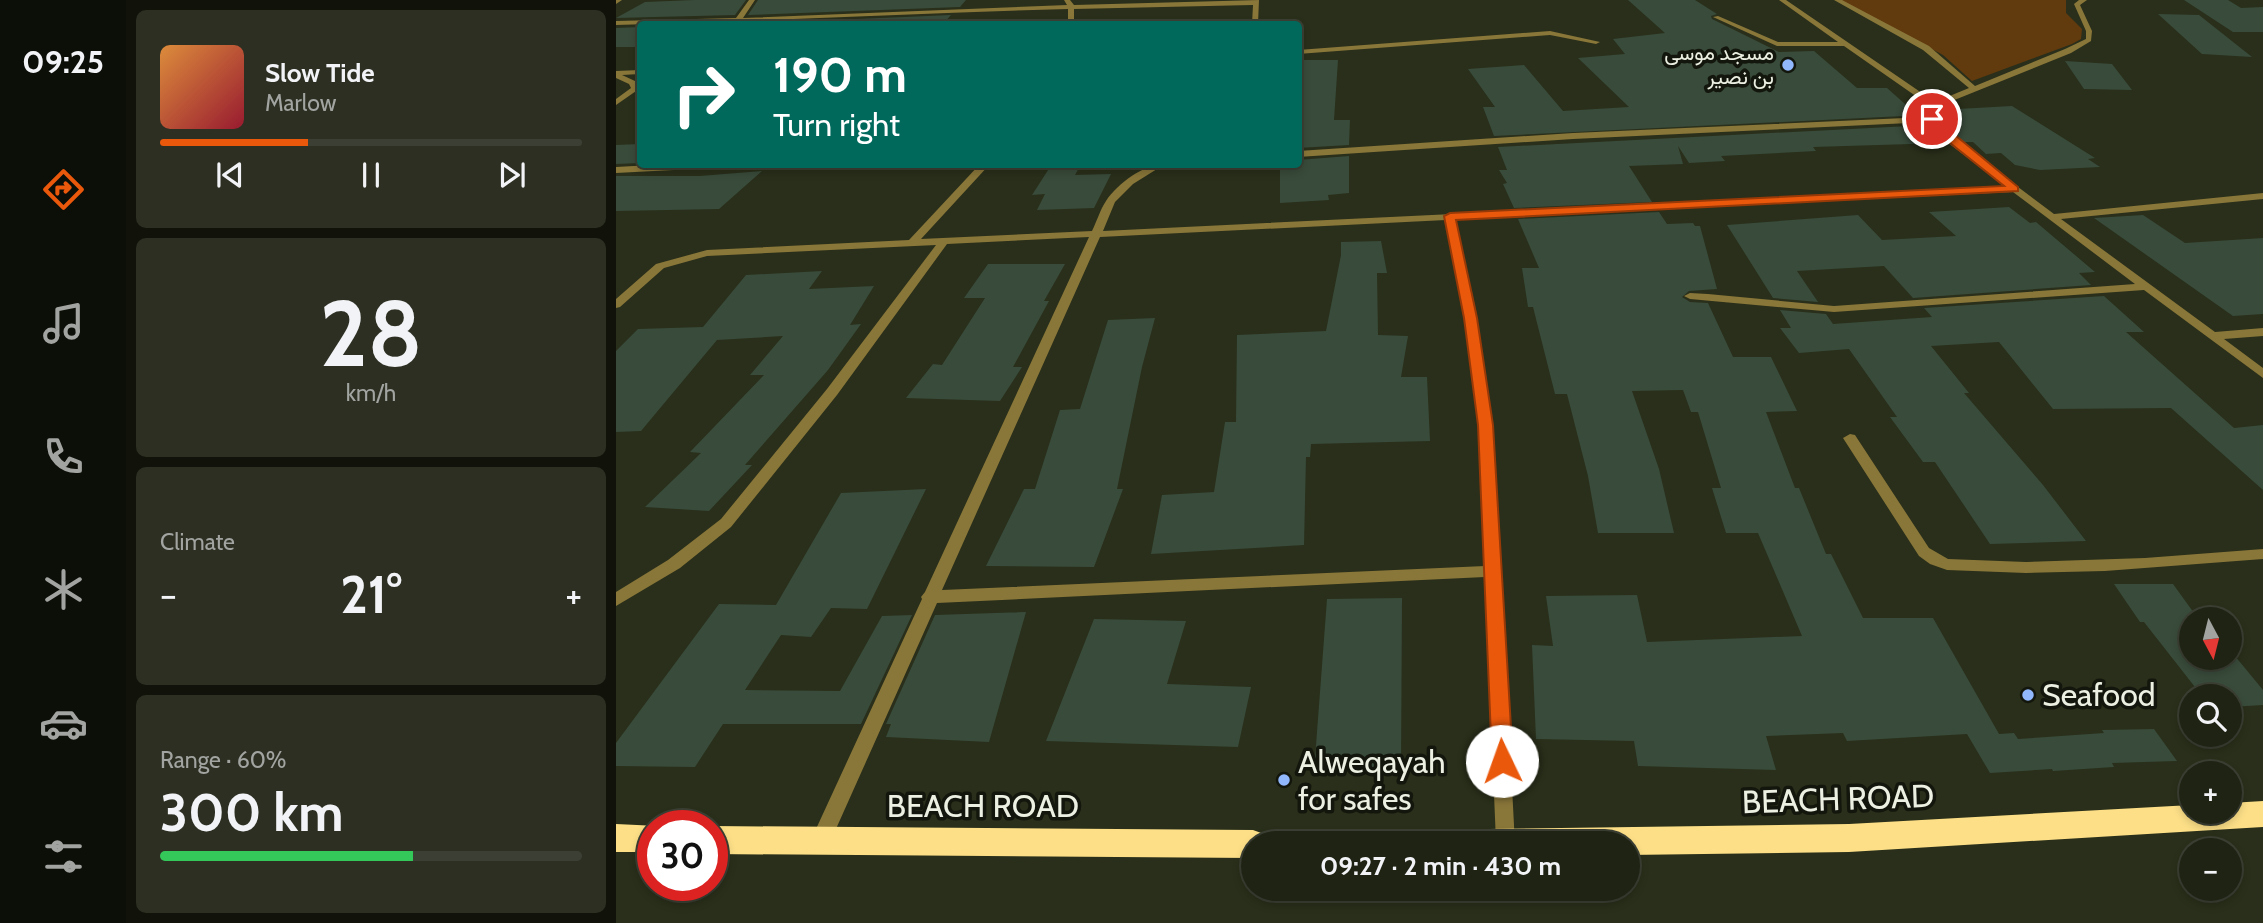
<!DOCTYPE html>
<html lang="en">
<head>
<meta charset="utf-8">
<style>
	:root { --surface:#1f2314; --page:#2c2f22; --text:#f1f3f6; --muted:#a1a4a0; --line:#3c4034; --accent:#ea580c }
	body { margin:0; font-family:Cabin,Vazirmatn,sans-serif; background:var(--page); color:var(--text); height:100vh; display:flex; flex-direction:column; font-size:26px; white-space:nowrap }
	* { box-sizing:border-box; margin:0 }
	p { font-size:23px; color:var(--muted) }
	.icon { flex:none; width:38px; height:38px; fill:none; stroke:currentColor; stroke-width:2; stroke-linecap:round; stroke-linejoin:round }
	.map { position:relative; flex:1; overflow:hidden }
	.panel { display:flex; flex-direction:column; gap:10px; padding:10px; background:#11130b; width:490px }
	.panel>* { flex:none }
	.hud { position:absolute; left:21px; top:21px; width:665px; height:147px; border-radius:7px; box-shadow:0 4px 10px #0003,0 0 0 2px var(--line); background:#00695c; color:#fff; overflow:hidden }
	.needle { width:46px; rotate:173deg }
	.tools { position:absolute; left:1563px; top:607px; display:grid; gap:14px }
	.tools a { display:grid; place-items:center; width:63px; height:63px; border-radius:50%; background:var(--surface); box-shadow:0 4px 10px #0003,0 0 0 2px var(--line); font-size:35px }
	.speed { position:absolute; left:21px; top:810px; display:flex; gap:14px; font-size:35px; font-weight:700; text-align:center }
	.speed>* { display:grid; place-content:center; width:91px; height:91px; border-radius:50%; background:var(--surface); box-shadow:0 4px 10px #0003,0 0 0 2px var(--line); line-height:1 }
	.speed .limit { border:10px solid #d22; background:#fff; color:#111 }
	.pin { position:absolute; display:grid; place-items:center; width:60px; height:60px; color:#fff; margin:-30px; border:4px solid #fff; border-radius:50%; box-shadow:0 2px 7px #0007 }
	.me { position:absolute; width:77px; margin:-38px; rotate:357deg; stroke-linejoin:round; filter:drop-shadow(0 0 5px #0008) }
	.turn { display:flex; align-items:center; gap:24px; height:147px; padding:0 21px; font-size:32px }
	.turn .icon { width:91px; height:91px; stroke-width:2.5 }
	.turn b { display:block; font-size:49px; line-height:60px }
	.big { font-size:52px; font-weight:700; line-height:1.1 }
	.panel .widget { flex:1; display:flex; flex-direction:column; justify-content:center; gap:10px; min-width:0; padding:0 24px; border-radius:10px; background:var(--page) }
	.panel .dial { align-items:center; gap:0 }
	.dial b { font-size:91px; line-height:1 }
	.song { display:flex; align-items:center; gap:21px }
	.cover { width:84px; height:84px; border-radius:10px; background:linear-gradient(135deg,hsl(30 70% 55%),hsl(350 70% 35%)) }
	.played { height:7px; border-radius:4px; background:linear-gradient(90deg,var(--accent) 35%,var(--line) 35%) }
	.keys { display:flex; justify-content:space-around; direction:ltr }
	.heat { display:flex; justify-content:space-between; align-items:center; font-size:38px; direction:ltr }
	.charge { height:10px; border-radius:5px; background:linear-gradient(90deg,#34c759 60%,var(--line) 0) }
	.trip { position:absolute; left:625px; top:831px; width:399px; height:70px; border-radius:35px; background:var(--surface); box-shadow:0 4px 10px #0003,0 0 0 2px var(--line); font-weight:700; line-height:70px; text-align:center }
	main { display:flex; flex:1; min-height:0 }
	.tabs { display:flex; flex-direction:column; width:126px; justify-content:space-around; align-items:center; background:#0c0e08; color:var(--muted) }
	.tabs .icon { width:49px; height:49px }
	.tabs .on { color:var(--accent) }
	.tabs b { font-size:32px; color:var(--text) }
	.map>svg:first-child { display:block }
	.green { fill:#613a0e }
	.building { fill:#394b3b }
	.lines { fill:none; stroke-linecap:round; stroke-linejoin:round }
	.street { fill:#897639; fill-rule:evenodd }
	.highway { fill:#fcdf87; fill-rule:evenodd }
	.route { fill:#ea580c; stroke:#983908; stroke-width:2 }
	.poi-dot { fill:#91b8fd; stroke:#13160c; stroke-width:2.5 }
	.labels { text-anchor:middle; stroke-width:7; stroke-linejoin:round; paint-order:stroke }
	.far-poi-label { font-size:21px; fill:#ecf0e3; stroke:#13160c; text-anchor:end }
	.near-poi-label { font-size:32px; fill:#ecf0e3; stroke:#13160c; text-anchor:start }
	.near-street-label { font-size:32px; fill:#ecf0e3; stroke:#13160c }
</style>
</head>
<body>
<main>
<nav class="tabs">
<b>09:25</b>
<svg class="icon on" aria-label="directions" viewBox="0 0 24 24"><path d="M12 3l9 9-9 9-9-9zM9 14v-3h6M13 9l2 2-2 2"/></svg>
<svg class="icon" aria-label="music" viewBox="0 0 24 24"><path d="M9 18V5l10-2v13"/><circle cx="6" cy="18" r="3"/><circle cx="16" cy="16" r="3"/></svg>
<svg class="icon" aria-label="phone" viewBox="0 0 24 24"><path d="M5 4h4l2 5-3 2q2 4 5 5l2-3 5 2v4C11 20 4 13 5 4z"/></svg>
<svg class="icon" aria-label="climate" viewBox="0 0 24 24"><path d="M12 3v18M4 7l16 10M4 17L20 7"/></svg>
<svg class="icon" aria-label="car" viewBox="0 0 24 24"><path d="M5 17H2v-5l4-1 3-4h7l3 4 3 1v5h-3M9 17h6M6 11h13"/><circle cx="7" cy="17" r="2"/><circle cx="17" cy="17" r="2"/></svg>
<svg class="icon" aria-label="filters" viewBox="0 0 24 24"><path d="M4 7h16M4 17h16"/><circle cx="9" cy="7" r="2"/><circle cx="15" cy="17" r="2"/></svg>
</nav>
<section class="panel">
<div class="widget">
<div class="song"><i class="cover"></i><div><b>Slow Tide</b><p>Marlow</p></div></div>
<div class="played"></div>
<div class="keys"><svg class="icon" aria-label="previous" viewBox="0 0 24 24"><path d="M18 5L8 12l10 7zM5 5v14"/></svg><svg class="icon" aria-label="pause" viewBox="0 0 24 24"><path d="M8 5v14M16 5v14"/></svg><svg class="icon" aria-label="next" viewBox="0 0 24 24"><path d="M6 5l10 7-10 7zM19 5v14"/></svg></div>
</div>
<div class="widget dial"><b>28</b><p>km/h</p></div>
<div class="widget"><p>Climate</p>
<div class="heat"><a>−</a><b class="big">21°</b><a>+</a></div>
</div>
<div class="widget"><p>Range · 60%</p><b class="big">300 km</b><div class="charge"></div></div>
</section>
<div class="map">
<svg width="1647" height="923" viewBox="0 0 1647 923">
	<rect width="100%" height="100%" fill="#292f1a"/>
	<path class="green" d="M1224,0H1450V13L1466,29L1465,39L1456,44L1356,81L1327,55Z"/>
	<g class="building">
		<path d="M78,0H130L119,15L0,18L29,2Z"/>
		<path d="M142,0H350L344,7L132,15Z"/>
		<path d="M1012,0H1079L1101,14L1095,16L1096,19L1163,52L1198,51L1241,88H1271L1298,112L1309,111L1308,115L878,136L867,107H879L852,69L908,65L947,111L1013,107L962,58L1009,54L997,39L1049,33Z"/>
		<path d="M1568,0H1612L1625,8L1647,7V32H1617Z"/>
		<path d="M1542,14L1583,15L1636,57L1586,54Z"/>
		<path d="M335,15L327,24H99L170,22Z"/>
		<path d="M24,27V47H0V28Z"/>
		<path d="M688,60H722L718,120H734L733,145L682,148V97Z"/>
		<path d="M1449,61L1496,64L1516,90L1468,89Z"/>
		<path d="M1396,106L1479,158L1472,159L1484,167L1424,170L1399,165L1385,153L1370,154L1357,142H1347L1321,114L1323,110Z"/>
		<path d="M1313,125L1328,143L1197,147L1200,151L1105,156L1109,161L1073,163L1062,146L1067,164L1013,166L1036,202L898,208L887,184L891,183L883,170H891L882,147Z"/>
		<path d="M24,144V163L0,164V145Z"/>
		<path d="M733,156V193L712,195L713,200L664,203V164H682V160Z"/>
		<path d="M436,164H465L459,175L495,174L478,208L421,210L429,194L416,195Z"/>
		<path d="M146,171L103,209L0,211V176H84Z"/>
		<path d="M1393,207L1414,223L1420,222L1479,272L1463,273L1475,285L1297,298L1268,266L1181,271L1202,302L1157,298L1111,225L1242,215L1266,240L1340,236L1313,212Z"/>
		<path d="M1043,212L1051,224L1077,223L1079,226H1084L1101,289L1073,291L1066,297L1074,302L1092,303L1117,357H1155L1181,411L1150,412L1179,488H1183L1210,554H1215L1247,618H1317L1383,734L1398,733L1402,739L1488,733L1486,730L1538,729L1561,761L1496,763L1498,767L1437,771L1436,769L1374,773L1351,734L1231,741L1227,733L1150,736L1160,770L1022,766L1018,741L920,739L916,645L937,646L930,596L1021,595L1031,642L1186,636L1142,533H1110L1096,488H1105L1082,412H1075L1067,390L1016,391L1043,469L1058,533H982L972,476L951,394H939L917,307H912L906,268H923L902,219Z"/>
		<path d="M1527,215L1569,243L1647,238V314L1617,316L1478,218Z"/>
		<path d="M765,241L771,273H761L762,335L792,336L785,377H811L814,441L695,444L694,457H690L688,545L535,554L546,495L598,492L609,422H620L621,335L710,331L725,255V242Z"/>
		<path d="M372,264H449L428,301H433L397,367H406L384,401L290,398L317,364L326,365L369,298H348Z"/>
		<path d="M206,271L193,289L258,286L234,325L245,324L212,370L129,465H136L93,511L29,507L85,453L74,452L148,375H134L167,336L101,340L25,431L0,432V351L22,329L87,327L130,275Z"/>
		<path d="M1488,296L1528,332H1510L1618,428L1647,425V490L1555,408L1437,409L1383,342L1315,346L1353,393H1348L1427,485L1470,541L1374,544L1319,462H1307L1274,417H1281L1233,349L1183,353L1164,328H1175L1164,310L1210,314L1217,324L1316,317L1308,308Z"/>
		<path d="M539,318L526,367L501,489H507L478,567L370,566L408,489H419L444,410L464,409L492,320Z"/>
		<path d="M310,489L251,609L215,608L195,637L165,635L129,690L224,691L266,616L296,615L245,724H107L79,767L0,766V743L103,604L160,605L225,493Z"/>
		<path d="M1498,584H1557L1583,620H1575V658H1612L1614,660V650L1647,690V705L1614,707V696H1586L1528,622H1524Z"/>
		<path d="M786,598L785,769L698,772L711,599Z"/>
		<path d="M410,612L373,742L270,737L275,724H270L319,615Z"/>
		<path d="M478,619L570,621L551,684L635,687L622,747L430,741Z"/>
	</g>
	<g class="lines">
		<g class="street">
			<path d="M0,0H6L0,4Z"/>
			<path d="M133,0H139L127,18L451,5L448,0H454L458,5L643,0L642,24H636L637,5L458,9V24H452V9C301,13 151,21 0,25V21L120,18Z"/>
			<path d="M1163,0H1170L1319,102L1353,88L1307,50L1218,0H1226L1313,46L1359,86L1449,49L1470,39V31L1458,4L1463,0H1471L1464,5L1476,31L1475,41L1455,53L1321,107L1318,114L1337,138L1438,214L1647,193V199L1445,219L1599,332L1647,328V336L1608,339L1647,368V378L1528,290L1218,312L1074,299L1068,296L1074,293L1092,294L1218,306L1519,284L1397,192L840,219L861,319L877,425L899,844L880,842L869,577L321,603L211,849L204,851L197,849L194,842L306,599L305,597L309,592L473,237L331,244L221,395L115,527L64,568L0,606V592L52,560L105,519L211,389L320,245L91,256L48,268L4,307L0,308V299L40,264L91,250L293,240L364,164H374L305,239L476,231C481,221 484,210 490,201C502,183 528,164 549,164L517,184L499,202L487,231L1390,187L1331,142L1314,122L957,139L682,157V151L957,133L1311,117L1310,114L1314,106L1228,46H1161L1097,17L1102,16L1162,42H1222ZM830,220L849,319L863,425L869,566L326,590L484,237Z"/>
			<path d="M934,31L984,42L980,44L934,35L682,54V50Z"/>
			<path d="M24,70V74L6,75L19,81L23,89L0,105V99L15,88L13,84L0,78V71Z"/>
			<path d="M53,164H119L115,167L0,173V167Z"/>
			<path d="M1234,434L1239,435L1313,548L1332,559L1410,562L1529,558L1647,549V559L1489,571L1410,573L1331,570L1314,564L1303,556L1227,438Z"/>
		</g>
		<g class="highway">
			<path d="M1647,801V827L1233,852L1012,855V844H785L789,834L800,830L1233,824L1575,805V812H1614V803Z"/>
			<path d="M0,824L42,826H37V852H0Z"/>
			<path d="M96,826L637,830L648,834L652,844H637V858L96,854Z"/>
		</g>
	</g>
	<path class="route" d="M1316,116L1402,187V191L840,220L861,318L877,425L897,761L894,767L886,770L879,767L876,761L862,425L848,318L828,216L834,213L1388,186L1329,139L1312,119Z"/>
	<g class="poi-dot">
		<circle cx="1172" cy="65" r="7"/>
		<circle cx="1412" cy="695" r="7"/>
		<circle cx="668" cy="780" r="7"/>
	</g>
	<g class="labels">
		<g class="far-poi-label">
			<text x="1158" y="60">مسجد موسى<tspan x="1158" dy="24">بن نصير</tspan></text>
		</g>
		<g class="near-poi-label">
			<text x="1426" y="706">Seafood</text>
			<text x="682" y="773">Alweqayah<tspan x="682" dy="37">for safes</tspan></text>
		</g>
		<g class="near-street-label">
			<text transform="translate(1222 799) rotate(-2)" y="11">BEACH ROAD</text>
			<text x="367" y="817">BEACH ROAD</text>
		</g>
	</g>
</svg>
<div class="tools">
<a><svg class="needle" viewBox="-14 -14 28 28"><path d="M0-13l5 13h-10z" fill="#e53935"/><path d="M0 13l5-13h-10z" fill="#a1a4a0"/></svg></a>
<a><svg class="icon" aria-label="search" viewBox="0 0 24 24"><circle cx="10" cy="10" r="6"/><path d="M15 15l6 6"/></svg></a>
<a>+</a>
<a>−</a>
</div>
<div class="speed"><div class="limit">30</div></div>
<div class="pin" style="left:1316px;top:119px;background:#d93025"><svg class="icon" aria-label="arrive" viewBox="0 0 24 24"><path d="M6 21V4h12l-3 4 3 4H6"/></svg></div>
<svg class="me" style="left:886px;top:761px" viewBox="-20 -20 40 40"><circle r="19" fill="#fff"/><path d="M0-13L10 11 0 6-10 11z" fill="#ea580c"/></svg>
<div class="trip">09:27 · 2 min · 430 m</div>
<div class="hud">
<div class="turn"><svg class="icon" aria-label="right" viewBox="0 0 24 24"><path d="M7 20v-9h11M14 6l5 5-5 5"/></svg><div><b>190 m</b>Turn right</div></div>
</div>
</div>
</main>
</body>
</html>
